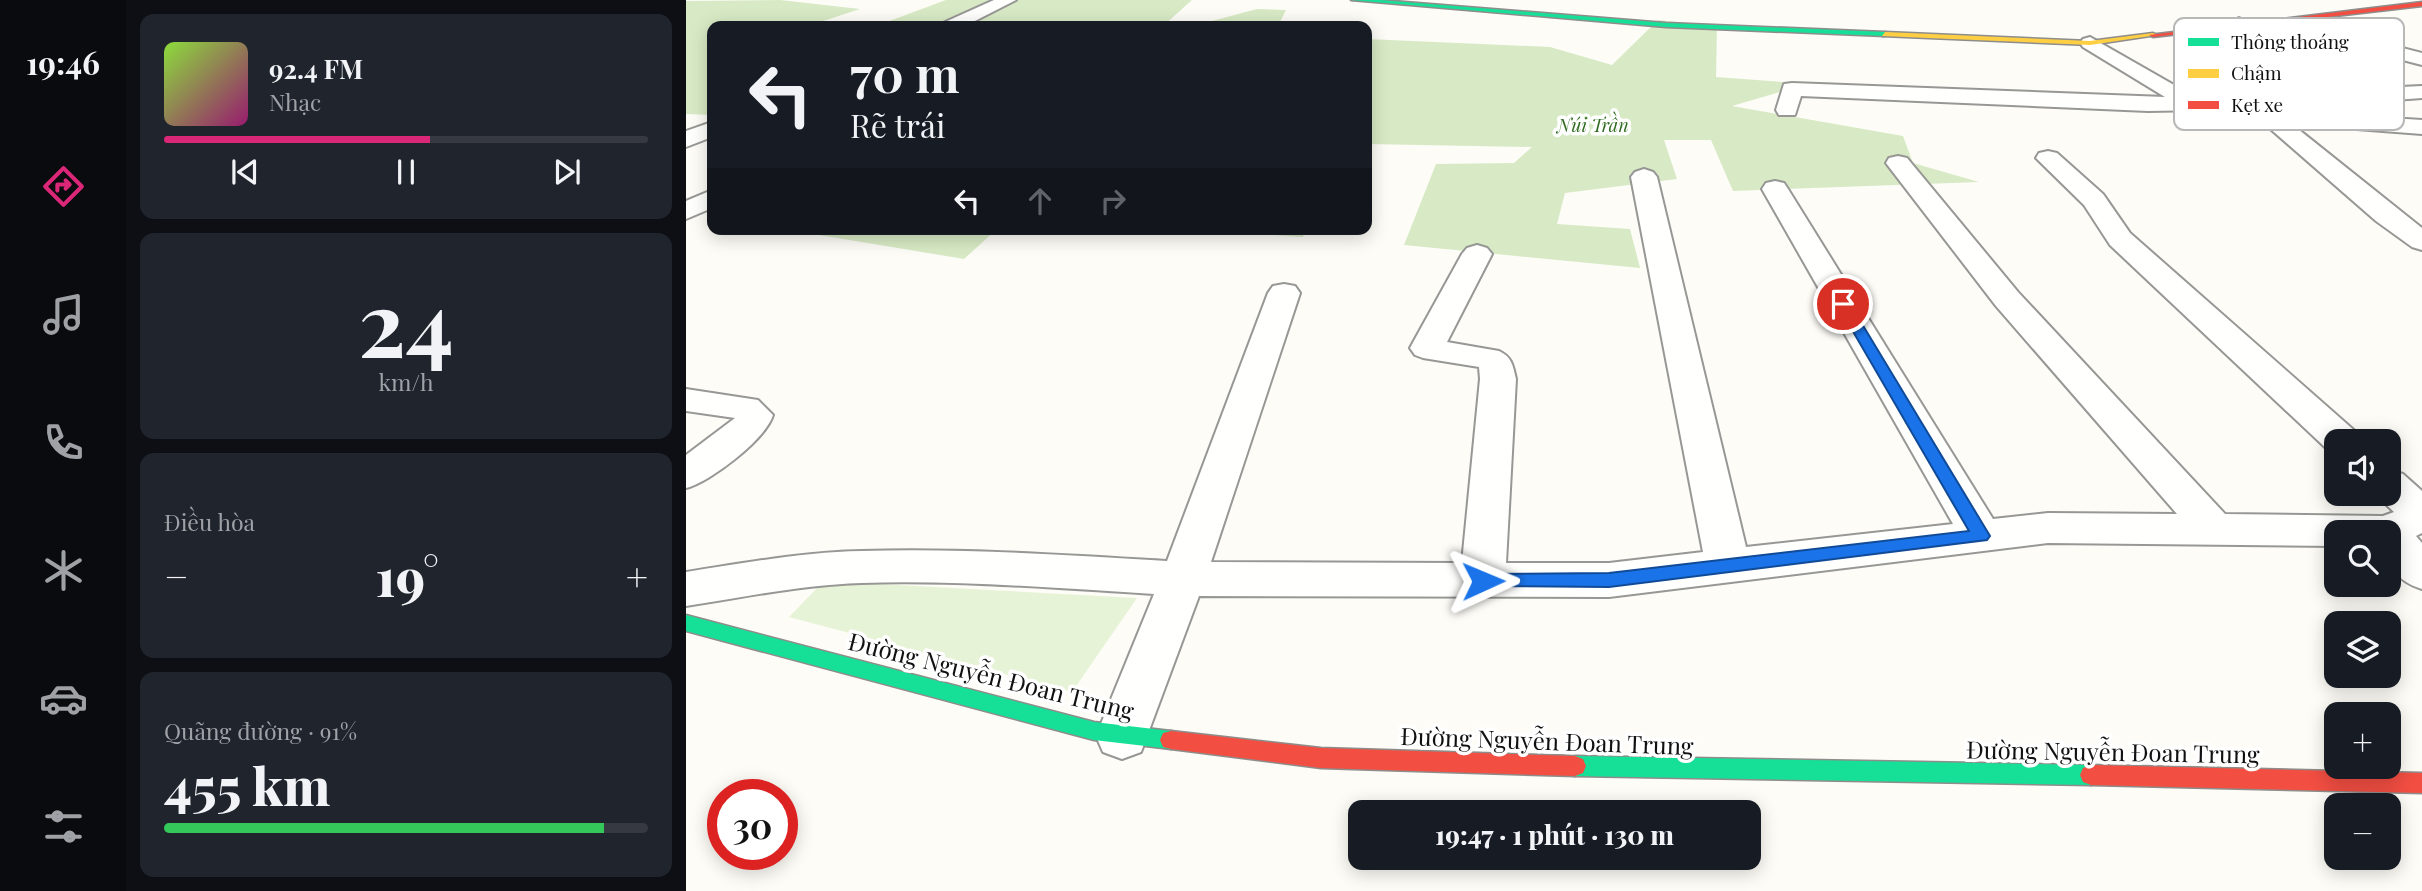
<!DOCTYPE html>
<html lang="vi">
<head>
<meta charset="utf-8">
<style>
	:root { --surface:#171b24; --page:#20242c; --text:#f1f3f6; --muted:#9ea1a6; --line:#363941; --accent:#db2777 }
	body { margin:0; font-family:"Playfair Display",serif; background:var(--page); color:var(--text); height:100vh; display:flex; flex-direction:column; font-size:26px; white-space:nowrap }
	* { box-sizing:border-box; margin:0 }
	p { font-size:23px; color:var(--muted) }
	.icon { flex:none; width:38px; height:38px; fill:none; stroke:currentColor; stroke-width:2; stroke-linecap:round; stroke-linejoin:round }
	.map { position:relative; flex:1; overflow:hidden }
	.panel { display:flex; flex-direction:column; gap:14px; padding:14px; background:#0d0f14; width:560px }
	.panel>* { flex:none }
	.guide { position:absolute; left:21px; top:21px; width:665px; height:214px; border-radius:14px; box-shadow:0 4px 18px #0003; background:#171b24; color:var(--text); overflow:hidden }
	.controls { position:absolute; left:1638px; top:429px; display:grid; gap:14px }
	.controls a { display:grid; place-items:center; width:77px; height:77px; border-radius:14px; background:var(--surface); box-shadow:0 4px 18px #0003; font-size:35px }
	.speed { position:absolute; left:21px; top:779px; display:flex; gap:14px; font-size:35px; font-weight:700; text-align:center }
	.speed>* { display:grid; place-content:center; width:91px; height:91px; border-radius:50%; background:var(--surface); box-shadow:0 4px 18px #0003; line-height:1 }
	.speed .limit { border:10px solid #d22; background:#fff; color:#111 }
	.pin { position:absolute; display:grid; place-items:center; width:60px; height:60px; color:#fff; margin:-30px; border:4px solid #fff; border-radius:50%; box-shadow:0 2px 7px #0007 }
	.me { position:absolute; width:77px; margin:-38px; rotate:89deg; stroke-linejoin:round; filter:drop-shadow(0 0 5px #0008) }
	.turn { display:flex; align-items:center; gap:24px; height:147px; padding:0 28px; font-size:32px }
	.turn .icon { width:91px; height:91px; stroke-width:2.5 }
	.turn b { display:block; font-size:49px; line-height:60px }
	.lanes { display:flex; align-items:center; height:66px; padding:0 28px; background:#0003; justify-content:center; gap:35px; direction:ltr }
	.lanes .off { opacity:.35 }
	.big { font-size:52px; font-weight:800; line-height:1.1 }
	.panel .widget { flex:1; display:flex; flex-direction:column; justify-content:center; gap:10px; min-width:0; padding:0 24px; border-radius:14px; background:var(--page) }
	.panel .dial { align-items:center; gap:0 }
	.dial b { font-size:91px; line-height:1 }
	.song { display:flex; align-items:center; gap:21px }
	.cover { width:84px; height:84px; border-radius:10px; background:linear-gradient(135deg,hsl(90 70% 55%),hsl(320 70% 35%)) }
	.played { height:7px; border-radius:4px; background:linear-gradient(90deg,var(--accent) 55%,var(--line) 55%) }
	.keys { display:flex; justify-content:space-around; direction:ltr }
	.heat { display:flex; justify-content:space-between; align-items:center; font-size:38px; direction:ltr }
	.charge { height:10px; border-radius:5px; background:linear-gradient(90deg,#34c759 91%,var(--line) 0) }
	.trip { position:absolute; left:662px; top:800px; width:413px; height:70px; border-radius:14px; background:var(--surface); box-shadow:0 4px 18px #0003; font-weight:800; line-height:70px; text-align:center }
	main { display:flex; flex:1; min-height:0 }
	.dock { display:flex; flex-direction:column; width:126px; justify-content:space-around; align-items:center; background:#090b0e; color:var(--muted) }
	.dock .icon { width:49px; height:49px }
	.dock .on { color:var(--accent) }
	.dock b { font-size:32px; color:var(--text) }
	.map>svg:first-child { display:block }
	.green { fill:#e7f3d7 }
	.forest { fill:#d8eac5 }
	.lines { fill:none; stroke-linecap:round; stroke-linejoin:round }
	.street-casing { stroke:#979795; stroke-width:4 }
	.fast-casing { stroke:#8e8d8b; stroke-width:3 }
	.slow-casing { stroke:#8e8d8b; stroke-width:3 }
	.jam-casing { stroke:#8e8d8b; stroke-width:3 }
	.street { fill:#fffffe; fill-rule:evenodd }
	.fast { fill:#16e098; fill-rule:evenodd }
	.slow { fill:#ffcf43; fill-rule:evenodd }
	.jam { fill:#f24e42; fill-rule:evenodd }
	.route { fill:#1a73e8; stroke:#114b97; stroke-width:2 }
	.labels { text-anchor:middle; stroke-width:7; stroke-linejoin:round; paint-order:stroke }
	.far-park-label { font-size:18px; font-style:italic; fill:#2f6b1f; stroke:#fff }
	.near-street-label { font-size:24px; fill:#111; stroke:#fff }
	.key { fill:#fff; stroke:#b8b8b8; stroke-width:2 }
	.key-label { font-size:19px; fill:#111 }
</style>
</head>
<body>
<main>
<nav class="dock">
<b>19:46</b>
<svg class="icon on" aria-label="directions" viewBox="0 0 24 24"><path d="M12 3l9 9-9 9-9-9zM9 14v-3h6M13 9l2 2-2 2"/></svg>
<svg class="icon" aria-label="music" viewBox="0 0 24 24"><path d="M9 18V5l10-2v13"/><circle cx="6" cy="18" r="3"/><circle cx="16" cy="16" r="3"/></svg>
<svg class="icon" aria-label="phone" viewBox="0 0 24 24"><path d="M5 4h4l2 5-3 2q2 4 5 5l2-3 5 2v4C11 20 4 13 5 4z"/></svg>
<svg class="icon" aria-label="climate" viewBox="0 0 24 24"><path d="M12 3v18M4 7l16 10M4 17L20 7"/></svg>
<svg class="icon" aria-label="car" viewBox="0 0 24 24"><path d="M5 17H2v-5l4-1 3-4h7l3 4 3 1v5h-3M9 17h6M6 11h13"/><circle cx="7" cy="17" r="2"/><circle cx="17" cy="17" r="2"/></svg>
<svg class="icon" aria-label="filters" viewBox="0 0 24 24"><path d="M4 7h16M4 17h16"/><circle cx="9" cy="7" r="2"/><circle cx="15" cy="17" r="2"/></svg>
</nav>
<section class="panel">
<div class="widget">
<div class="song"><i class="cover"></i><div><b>92.4 FM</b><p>Nhạc</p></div></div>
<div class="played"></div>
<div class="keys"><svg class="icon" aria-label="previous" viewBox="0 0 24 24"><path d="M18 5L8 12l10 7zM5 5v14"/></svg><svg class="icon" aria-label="pause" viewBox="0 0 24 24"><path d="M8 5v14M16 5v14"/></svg><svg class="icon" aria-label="next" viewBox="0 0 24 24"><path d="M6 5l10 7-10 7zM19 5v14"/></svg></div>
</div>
<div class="widget dial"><b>24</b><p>km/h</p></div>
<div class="widget"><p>Điều hòa</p>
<div class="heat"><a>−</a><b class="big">19°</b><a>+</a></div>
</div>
<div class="widget"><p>Quãng đường · 91%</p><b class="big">455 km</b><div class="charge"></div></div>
</section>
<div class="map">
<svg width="1736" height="891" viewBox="0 0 1736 891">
	<rect width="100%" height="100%" fill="#fdfcf7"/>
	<path class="green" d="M138,581L451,598L386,692L103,617Z"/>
	<g class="forest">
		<path d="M94,0L174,9L122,26H26V115L0,114V1Z"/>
		<path d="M260,0H506L477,26H190Z"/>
		<path d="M571,9L600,10L593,24H631L507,26Z"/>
		<path d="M972,20L1031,26L1030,77L1122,84L1046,106L1217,136L1227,163L1293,182L1047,191L1025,140H978L991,179L879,193L871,224L944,229L954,268L718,245L750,164L828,163L846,147L681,144V39L864,47L926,65Z"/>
		<path d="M97,229H311L278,259Z"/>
		<path d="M493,229H619L617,237Z"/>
	</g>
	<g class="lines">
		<g class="street-casing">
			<g id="street">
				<path d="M308,0H330L279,26H256L259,22Z"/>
				<path d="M1553,18L1714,87L1736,86V98L1587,109L1736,228V250L1726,247L1690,221L1573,119L1570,114L1575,109L1462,111L1115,96L1109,115H1093L1090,110L1098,84L1106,83L1479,97L1397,47L1394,43L1397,39L1404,37L1509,97L1590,95L1683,89L1547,27L1544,23Z"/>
				<path d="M1662,34L1736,53V65L1655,44L1653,40Z"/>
				<path d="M1626,113L1736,120V134L1618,125L1615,120L1618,115Z"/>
				<path d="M26,122V137L0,147V131Z"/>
				<path d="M1362,151L1371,153L1417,194L1444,233L1670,432L1675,441H1650V452L1642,450L1424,245L1398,205L1350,158L1353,153Z"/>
				<path d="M1212,156L1221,158L1332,292L1539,514L1697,516L1708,512L1689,494H1703V470L1717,474L1736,491V533L1730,536L1736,543V589C1704,579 1703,562 1703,532H1650V546L1362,543L923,597L513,596L455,752L436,759L417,752L410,736L468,594C371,588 272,580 175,583C116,585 58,597 0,606V572C58,563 117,552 176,551C277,548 380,555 481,561L582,293L587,286L598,284L609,286L614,293L525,562L776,563L794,379L793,367L737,358L729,355L724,348L776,254L781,248L791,245L801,248L806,254L761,342L813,351C826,357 827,366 830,379L820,563H923L1017,552L945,177L949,172L958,169L967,172L971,177L1060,547L1267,524L1076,189L1080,183L1089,181L1098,183L1102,189L1307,519L1362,513L1491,514L1310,306L1200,163L1203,158Z"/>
				<path d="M26,190V208L0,219V201Z"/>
				<path d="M0,389L72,400L87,415C80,439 24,482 0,488V455L49,418L0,411Z"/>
			</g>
		</g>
		<g class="fast-casing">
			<g id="fast">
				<path d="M665,0H694L980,23L1199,32L1203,34L1199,36L980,27Z"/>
				<path d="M0,615L408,722L485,731L493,733L496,740L493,747L485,749L408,740L0,631Z"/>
				<path d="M889,756L1405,765L1413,768L1416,775L1413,782L1405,785L889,776L881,773L878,766L881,759Z"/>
			</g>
		</g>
		<g class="slow-casing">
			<path id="slow" d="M1199,32L1404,41L1467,33L1471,35L1404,45L1196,36Z"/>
		</g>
		<g class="jam-casing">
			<g id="jam">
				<path d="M1736,2V6L1467,37L1463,35Z"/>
				<path d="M485,731L635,748L889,756L897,759L900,766L897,773L889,776L635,768L485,749L477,747L474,740L477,733Z"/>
				<path d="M1405,765L1736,773V793L1405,785L1397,782L1394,775L1397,768Z"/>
			</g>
		</g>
		<use href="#street" class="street"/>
		<use href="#fast" class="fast"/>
		<use href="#slow" class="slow"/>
		<use href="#jam" class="jam"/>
	</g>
	<path class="route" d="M1157,301L1164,304L1301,531L1304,536L1301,540L923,587L791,586L788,581L791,576L797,574L923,573L1283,531L1151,304Z"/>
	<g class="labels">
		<g class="far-park-label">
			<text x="907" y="132">Núi Trần</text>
		</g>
		<g class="near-street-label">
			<text transform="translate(305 677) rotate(14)" y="8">Đường Nguyễn Đoan Trung</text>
			<text transform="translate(861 742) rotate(2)" y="8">Đường Nguyễn Đoan Trung</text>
			<text transform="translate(1427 753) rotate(1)" y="8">Đường Nguyễn Đoan Trung</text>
		</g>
	</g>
	<rect x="1488" y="18" width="230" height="112" rx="10" class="key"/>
	<rect x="1502" y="38" width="31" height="8" fill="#16e098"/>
	<rect x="1502" y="69" width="31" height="9" fill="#ffcf43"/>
	<rect x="1502" y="101" width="31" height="8" fill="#f24e42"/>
	<g class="key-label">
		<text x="1545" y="49">Thông thoáng</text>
		<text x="1545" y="80">Chậm</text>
		<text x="1545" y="112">Kẹt xe</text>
	</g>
</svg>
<div class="controls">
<a><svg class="icon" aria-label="sound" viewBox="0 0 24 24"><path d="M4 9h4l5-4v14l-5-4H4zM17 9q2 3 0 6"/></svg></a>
<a><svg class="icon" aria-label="search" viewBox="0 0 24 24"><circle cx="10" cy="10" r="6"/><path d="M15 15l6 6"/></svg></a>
<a><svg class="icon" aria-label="layers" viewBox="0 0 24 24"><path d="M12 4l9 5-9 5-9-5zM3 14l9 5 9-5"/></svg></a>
<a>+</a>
<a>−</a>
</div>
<div class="speed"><div class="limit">30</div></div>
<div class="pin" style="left:1157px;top:304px;background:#d93025"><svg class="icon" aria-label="arrive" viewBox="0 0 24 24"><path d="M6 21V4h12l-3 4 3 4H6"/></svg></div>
<svg class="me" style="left:797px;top:581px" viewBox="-20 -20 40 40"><path d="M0-17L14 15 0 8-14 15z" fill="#1a73e8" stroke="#fff" stroke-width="4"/></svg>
<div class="trip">19:47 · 1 phút · 130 m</div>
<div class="guide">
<div class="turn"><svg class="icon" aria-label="left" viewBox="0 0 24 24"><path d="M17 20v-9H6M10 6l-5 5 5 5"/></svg><div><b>70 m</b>Rẽ trái</div></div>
<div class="lanes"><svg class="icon" aria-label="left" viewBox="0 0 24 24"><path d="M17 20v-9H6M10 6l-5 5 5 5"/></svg><svg class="icon off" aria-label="ahead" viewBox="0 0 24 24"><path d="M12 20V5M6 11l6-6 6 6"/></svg><svg class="icon off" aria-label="right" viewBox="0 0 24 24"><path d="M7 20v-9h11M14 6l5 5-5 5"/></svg></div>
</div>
</div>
</main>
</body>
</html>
